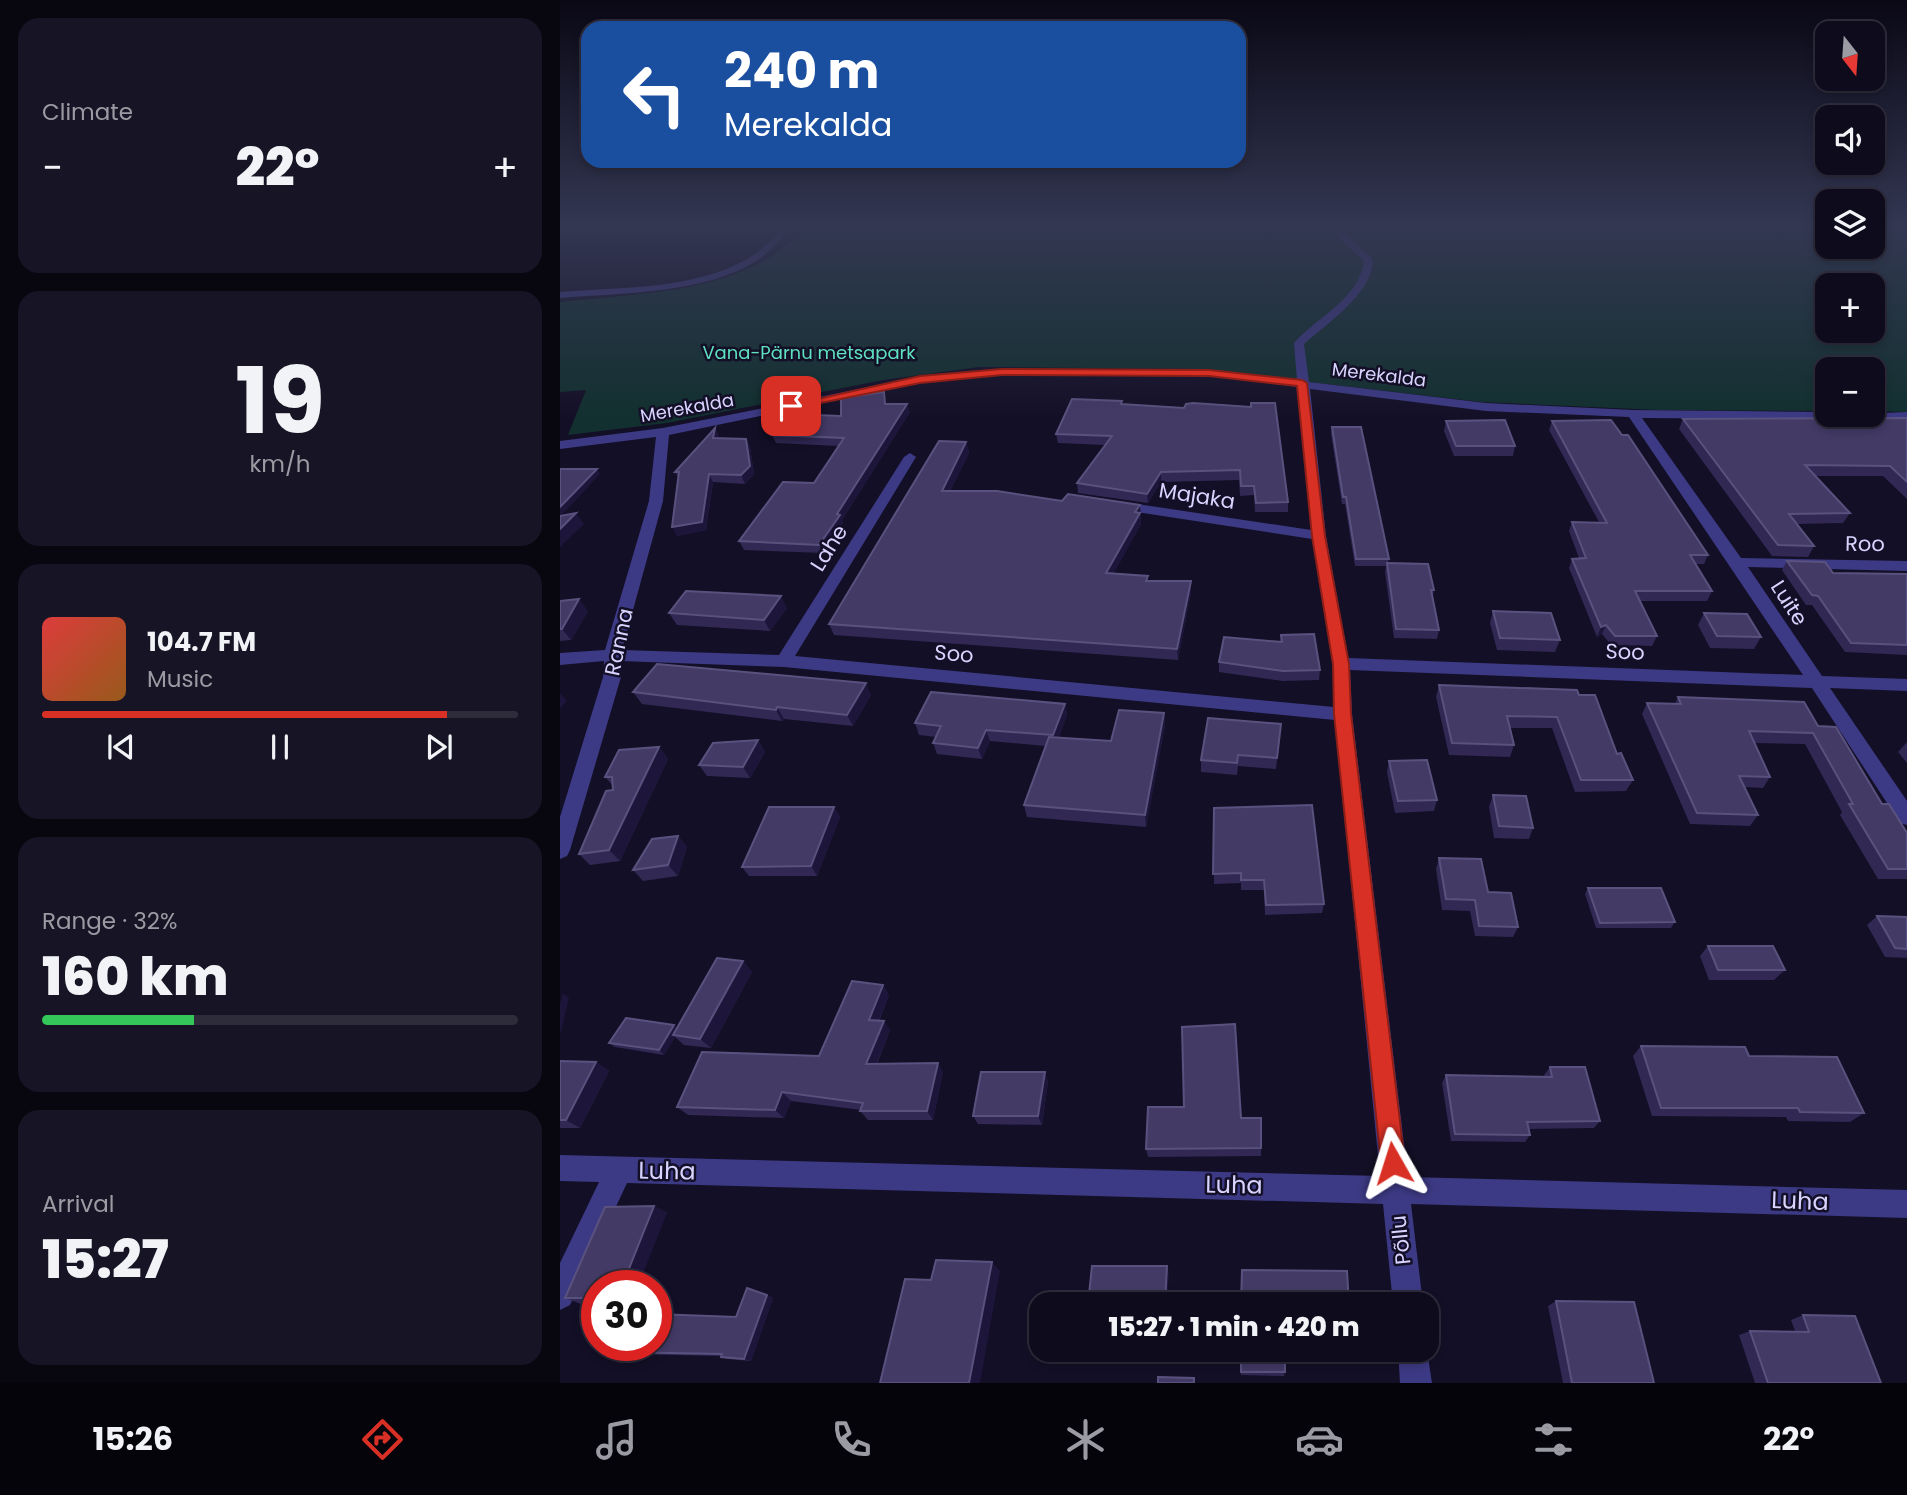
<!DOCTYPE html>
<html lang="en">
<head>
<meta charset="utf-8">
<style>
	:root { --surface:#0e0b1c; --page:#171425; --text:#f1f3f6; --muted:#9b9ba3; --line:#2e2b3b; --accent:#d93025 }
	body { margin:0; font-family:Poppins,sans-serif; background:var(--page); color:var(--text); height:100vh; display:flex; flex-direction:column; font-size:26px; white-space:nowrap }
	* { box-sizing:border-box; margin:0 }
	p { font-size:23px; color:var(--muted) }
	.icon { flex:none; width:38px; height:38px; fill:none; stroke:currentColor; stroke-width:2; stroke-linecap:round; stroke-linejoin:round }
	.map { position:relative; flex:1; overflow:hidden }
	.details { display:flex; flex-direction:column; gap:18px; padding:18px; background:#08060f; width:560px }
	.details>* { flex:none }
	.top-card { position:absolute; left:21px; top:21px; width:665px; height:147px; border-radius:21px; box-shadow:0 4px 10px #0003,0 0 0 2px var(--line); background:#1a4fa0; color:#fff; overflow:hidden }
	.needle { width:46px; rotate:163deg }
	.buttons { position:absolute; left:1255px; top:21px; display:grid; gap:14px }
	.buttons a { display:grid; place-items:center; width:70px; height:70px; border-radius:14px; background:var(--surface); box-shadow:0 4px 10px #0003,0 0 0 2px var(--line); font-size:35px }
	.speed { position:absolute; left:21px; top:1270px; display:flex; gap:14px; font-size:35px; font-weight:700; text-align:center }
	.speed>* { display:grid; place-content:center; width:91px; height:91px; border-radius:50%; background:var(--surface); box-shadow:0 4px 10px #0003,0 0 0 2px var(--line); line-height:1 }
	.speed .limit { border:10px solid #d22; background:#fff; color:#111 }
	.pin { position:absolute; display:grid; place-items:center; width:60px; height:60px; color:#fff; margin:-30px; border-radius:14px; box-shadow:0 4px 10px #0006 }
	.me { position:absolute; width:77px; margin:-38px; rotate:354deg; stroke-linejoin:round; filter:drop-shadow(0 0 5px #0008) }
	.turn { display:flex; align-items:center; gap:24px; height:147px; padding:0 28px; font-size:32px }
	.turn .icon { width:91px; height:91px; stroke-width:2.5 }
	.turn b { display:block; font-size:49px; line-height:60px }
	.big { font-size:52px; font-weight:800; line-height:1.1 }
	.details .card { flex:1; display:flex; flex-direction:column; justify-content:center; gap:10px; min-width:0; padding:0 24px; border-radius:21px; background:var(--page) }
	.details .dial { align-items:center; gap:0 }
	.dial b { font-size:91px; line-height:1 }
	.song { display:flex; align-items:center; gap:21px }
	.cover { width:84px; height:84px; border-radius:10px; background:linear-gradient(135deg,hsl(0 70% 55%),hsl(30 70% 35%)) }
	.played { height:7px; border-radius:4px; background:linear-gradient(90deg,var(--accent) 85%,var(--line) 85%) }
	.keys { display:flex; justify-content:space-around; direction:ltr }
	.heat { display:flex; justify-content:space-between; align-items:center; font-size:38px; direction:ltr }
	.charge { height:10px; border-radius:5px; background:linear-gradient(90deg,#34c759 32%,var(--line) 0) }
	.trip { position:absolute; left:469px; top:1292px; width:410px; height:70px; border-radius:21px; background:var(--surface); box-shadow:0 4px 10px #0003,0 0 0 2px var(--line); font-weight:800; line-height:70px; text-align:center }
	.tab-bar { display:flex; height:112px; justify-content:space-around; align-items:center; background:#06040b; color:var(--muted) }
	.tab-bar .icon { width:49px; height:49px }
	.tab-bar .current { color:var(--accent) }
	.tab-bar b { font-size:32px; color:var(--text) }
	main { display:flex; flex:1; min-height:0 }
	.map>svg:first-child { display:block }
	.green { fill:#12302f; fill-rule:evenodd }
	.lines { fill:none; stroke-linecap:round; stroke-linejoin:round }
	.minor { fill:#3d3a85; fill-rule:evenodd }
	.wall { fill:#312854 }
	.shaded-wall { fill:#1d163a }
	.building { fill:#433a66; stroke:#5a527e; stroke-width:2 }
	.route { fill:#d93025; stroke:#8d1f18; stroke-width:2 }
	.labels { text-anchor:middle; stroke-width:5; stroke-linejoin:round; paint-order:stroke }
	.far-park-label { font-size:18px; fill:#5fe0c0; stroke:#130f26 }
	.far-street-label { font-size:18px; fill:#d9d4ff; stroke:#130f26 }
	.street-label { font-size:21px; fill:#d9d4ff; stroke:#130f26 }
	.near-street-label { font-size:24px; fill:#d9d4ff; stroke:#130f26 }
</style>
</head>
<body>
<main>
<section class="details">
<div class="card"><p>Climate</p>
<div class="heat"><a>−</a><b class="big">22°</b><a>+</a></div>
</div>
<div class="card dial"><b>19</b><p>km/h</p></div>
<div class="card">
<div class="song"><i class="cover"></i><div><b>104.7 FM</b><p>Music</p></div></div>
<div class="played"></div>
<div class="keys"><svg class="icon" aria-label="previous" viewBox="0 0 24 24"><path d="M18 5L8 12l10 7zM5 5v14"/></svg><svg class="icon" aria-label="pause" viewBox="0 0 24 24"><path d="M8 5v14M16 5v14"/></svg><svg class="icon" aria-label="next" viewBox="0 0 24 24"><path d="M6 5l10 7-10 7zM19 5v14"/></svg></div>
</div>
<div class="card"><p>Range · 32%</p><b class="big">160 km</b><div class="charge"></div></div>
<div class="card"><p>Arrival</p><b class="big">15:27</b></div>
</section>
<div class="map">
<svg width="1347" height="1383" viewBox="0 0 1347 1383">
	<rect width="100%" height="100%" fill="#130f26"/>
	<path class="green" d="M248,225H1267V247H1312L1313,225L1347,228V412L1313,411L1312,369H1267V411L1097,410L921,402L636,369L419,367L323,380L107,423L8,435L26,390L0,392V302C70,294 149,294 211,257C224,249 236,236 248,225ZM1267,285H1312V331H1267Z"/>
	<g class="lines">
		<g class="minor">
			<path d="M225,225H234C223,237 212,250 199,259C148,294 60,293 0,298V292C61,287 135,290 189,258C203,250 214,237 225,225Z"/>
			<path d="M771,225H779L785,234L812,258C818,289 765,325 744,344L749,382L926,403L1073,410L1267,412V415L1347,412V420L1082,418L1181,558L1347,561V571L1188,567L1262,676L1347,679V691L1270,688L1347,801V825L1340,823L1252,688L790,670L792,714L848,1177L1347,1190V1218L851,1204L863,1304H833L823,1204L67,1183L10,1305L0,1310V1263L39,1182L0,1181V1155L820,1176L775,720L224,667L60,661L61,677L10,850L7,856L0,859V817L43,677L44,661L0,665V653L45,650L89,501L96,437L0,449V441L103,428L360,377L442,369L649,370L737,380L734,343C757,317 799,299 804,261L779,238ZM442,375L649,376L738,387L751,530L557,501L550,505L557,509L752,539L773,664L774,707L235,656L356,457L350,453L344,457L219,655L62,650L103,501L109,435L360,383ZM750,389L926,411L1069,417L1243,675L788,658L766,536Z"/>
			<path d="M866,1344L872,1383H840L838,1349H866Z"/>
		</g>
	</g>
	<g class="wall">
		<path d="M324,392L326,404L350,412L282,520L283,523L263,553L184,550L179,541L254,483L279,446L216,443L212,435L281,416Z"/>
		<path d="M562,401V404L624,408L728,502V512H695L694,495L680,496L679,480L601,482L588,503L518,493L517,483L545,445L498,443L496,434Z"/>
		<path d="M1347,418V499L1323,476H1255L1290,513L1283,523L1237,524L1254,546L1248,557L1212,556L1119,429L1123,419Z"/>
		<path d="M886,421L955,446L953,456H894L884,431Z"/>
		<path d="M992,421L1148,555L1144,564H1136L1152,591L1147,601H1080L1097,636L1092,646L1051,645L1042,634L1037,637L1009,568L1012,559L1019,558L1009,531L1012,522H1039L989,430Z"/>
		<path d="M772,427L829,559L828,563L874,590L873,597L879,630L877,639L834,638L825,572L826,566H795L785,504H782L771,434Z"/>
		<path d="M159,436L158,438L186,439L190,447L194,474L185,484L153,482L146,530L117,536L119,479L115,472Z"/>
		<path d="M406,442L409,453L390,491L502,501L580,505L581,524L553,574L588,581H631V592L618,660L274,635L269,624Z"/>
		<path d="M1227,561L1273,573L1347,574V655L1285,652L1252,605H1246L1222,570Z"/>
		<path d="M0,601L28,611L11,640L0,641Z"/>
		<path d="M227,608L210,631L117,625L109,613Z"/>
		<path d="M933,611L1000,640L995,652L937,650L930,623Z"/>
		<path d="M1144,613L1201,637L1194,649L1150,648L1138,625Z"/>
		<path d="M721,635L760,670L759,680L723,681L659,672V662L720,642Z"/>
		<path d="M879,685L1019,695L1073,780L1066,791L1015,792L992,728H950L954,745L950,757L889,755L876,697Z"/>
		<path d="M73,692L311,695L293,726L224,719L222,721L82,704Z"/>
		<path d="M1118,697L1258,726L1347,833V879H1318L1280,815L1282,812L1245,744L1194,743L1210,777L1203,788L1184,787L1198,815L1190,826L1130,824L1082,714L1087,703L1115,704Z"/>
		<path d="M505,704L507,715L499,737L551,741L604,713L605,725L586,827L467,817L464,805L485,746L430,741L422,759L377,754L373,743L376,737L359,735L355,723Z"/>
		<path d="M721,724L716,769L678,766L677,775L641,772V760Z"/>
		<path d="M198,740L205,752L190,778L147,776L139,765Z"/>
		<path d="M1347,742V763L1338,752Z"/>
		<path d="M99,747L108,759L60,861L30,865L19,854L53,790V786L45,777Z"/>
		<path d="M829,761L877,800L874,811L835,813L827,772Z"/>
		<path d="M933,795L973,828L969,839L934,838L929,807Z"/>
		<path d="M274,807L280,817L257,876H189L182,867Z"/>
		<path d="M654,808L764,904L762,913L705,915L704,890H681V883L654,884Z"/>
		<path d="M118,836L127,847L118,876L83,881L73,870Z"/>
		<path d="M879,858L958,927L953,937L915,936L910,911L882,910L876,869Z"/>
		<path d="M1028,888L1115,922L1111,928H1036L1025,894Z"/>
		<path d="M1317,916L1347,917V958L1325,957L1307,925Z"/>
		<path d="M1148,946L1225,970L1214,980H1149L1140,956Z"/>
		<path d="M183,961L192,972L151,1048L124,1045L115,1037L104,1055L55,1047L49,1043L117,1028Z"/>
		<path d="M323,985L329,995L319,1021L330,1030L317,1064L383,1072L373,1120H308L300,1111L301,1110L231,1101L224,1118L128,1115L117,1107L259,1056Z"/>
		<path d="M1081,1046L1189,1056L1304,1113L1290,1122L1228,1121L1226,1117L1092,1116L1073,1056Z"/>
		<path d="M0,1061L36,1062L49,1071L20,1128H0Z"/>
		<path d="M990,1067L1040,1121L1034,1128L969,1129L970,1135L965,1142L891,1141L882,1083L886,1075L985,1077L984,1075Z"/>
		<path d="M485,1072L488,1082L482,1125L418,1124L413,1116Z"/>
		<path d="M681,1118L701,1148V1156L588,1157L586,1149Z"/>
		<path d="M94,1206L107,1213L37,1286V1303L21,1304L5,1298Z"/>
		<path d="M207,1295L213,1298L191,1361L167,1359L161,1357V1356L65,1354L57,1352L176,1317Z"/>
		<path d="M996,1301L1094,1383H1003L988,1306Z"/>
		<path d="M1243,1315L1321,1383H1195L1179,1335L1190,1331H1235L1231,1320Z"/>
		<path d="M523,1349H604V1354L527,1353Z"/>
		<path d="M681,1349L792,1354L789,1358L725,1357V1372L724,1376L681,1375Z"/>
	</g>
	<g class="shaded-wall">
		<path d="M347,404L350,412L282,520L283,523L263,553L259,545L277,514Z"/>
		<path d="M155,428L159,436L157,446L153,438Z"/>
		<path d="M186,439L190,447L194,474L185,484L181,475Z"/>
		<path d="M406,442L409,453L385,501L382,491Z"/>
		<path d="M37,469L40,474L0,517V507Z"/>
		<path d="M601,472V482L588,503L587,494Z"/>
		<path d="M149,474L153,482L146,530L117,536L112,527Z"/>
		<path d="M580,505L581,524L548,584L546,573L575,512Z"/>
		<path d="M16,513L24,524L0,547V529Z"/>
		<path d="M631,581V592L618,660L617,649Z"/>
		<path d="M221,596L227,608L210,631L204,620Z"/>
		<path d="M19,599L28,611L11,640L2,629Z"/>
		<path d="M1046,625L1042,634L1037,637L1041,627Z"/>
		<path d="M306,683L311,695L293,726L287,715Z"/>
		<path d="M0,693L7,701L0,709Z"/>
		<path d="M505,704L507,715L496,747L493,735Z"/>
		<path d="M217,707L224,719L222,721L216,710Z"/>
		<path d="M604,713L605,725L586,827L585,815Z"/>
		<path d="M426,730L430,741L422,759L418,748Z"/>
		<path d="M198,740L205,752L190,778L183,767Z"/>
		<path d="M99,747L108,759L60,861L49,850Z"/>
		<path d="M274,807L280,817L257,876L251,866Z"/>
		<path d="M118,836L127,847L118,876L108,865Z"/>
		<path d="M183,961L192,972L151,1048L140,1039Z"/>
		<path d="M323,985L329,995L315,1029L309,1020Z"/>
		<path d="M3,993L9,998L0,1035V1003Z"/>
		<path d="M324,1021L330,1030L313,1072L306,1064Z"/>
		<path d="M114,1025L119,1030L113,1035L115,1037L104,1055L99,1050Z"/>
		<path d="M36,1062L49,1071L20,1128L6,1120Z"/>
		<path d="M378,1063L383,1072L373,1120L367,1111Z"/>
		<path d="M485,1072L488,1082L482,1125L478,1116Z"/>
		<path d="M222,1092L231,1101L224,1118L215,1110Z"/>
		<path d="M94,1206L107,1213L78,1286H62Z"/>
		<path d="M432,1262L440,1271L420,1383H409Z"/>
		<path d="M607,1266L609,1272L607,1304H605Z"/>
		<path d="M207,1295L213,1298L191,1361L184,1359Z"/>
	</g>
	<g class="building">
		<path d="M324,392L325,404H347L277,514L280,515L259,545L179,541L223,482L254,483L284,438L212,435L231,414L281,416V398Z"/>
		<path d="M512,399L562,401L561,404L624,408L626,404L633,403L691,407V403H715L728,502L696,503L694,486H681L680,470L601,472L587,494L517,483L552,436L496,434Z"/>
		<path d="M1347,418V482L1330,466L1245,465L1290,513L1229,514L1254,546L1218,545L1123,419Z"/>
		<path d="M945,420L955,446H896L886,421Z"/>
		<path d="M1051,420L1062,435H1068L1148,555H1130L1152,591H1075L1097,636H1055L1046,625L1041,627L1012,559L1026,558L1012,522L1047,523L992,421Z"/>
		<path d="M772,427H801L829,559H796L786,497H783Z"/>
		<path d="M155,428L153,438L186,439L190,466L181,475L149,474L142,522L112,527L119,472H115Z"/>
		<path d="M379,441L406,442L382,491H437L502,501L508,494L580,505L575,512L580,513L546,573L588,576L586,581H631L617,649L269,624Z"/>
		<path d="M0,469H37L0,507Z"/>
		<path d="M16,513L0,529V516Z"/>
		<path d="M1227,561L1265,562L1273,573L1347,574V645L1291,643L1258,596L1252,595Z"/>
		<path d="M827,563L868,564L874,590H871L879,630L836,629Z"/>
		<path d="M126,591L221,596L204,620L109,613Z"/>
		<path d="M19,599L2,629H0V601Z"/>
		<path d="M933,611L991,613L1000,640L940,638Z"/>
		<path d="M1144,613L1187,614L1201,637L1157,636Z"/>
		<path d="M754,634L760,670L723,671L659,662L664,637L722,642L721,635Z"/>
		<path d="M97,664L306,683L287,715L217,707L216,710L73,692Z"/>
		<path d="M879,685L1017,690L1019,695H1035L1057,754L1061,753L1073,780H1021L997,717L947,716L954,745L892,743Z"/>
		<path d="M371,692L505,704L493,735L426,730L418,748L373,743L381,726L355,723Z"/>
		<path d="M1118,697L1244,702L1258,726L1276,727L1322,804H1329L1347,833V869H1328L1289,804H1293L1253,733L1189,731L1210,777L1179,776L1198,815L1137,813L1087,703L1121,704Z"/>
		<path d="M559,710L604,713L585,815L464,805L489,737L551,741Z"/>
		<path d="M648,718L721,724L717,758L678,755L677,763L641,760Z"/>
		<path d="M198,740L183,767L139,765L153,743Z"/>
		<path d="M99,747L49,850L19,854L46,791L53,790L52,777H45L59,750Z"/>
		<path d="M867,760L877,800L838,801L829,761Z"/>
		<path d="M933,795L966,796L973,828L939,826Z"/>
		<path d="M752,805L764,904L706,905L704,880H681V873L653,874L654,808Z"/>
		<path d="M209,807H274L251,866L182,867Z"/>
		<path d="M118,836L108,865L73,870L92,839Z"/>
		<path d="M879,858L921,859L928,892L951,893L958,927L919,926L915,900L886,899Z"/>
		<path d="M1028,888H1101L1115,922L1040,923Z"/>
		<path d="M1317,916L1347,917V949L1335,948Z"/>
		<path d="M1148,946H1213L1225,970H1158Z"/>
		<path d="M157,958L183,961L140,1039L113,1035Z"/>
		<path d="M292,981L323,985L309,1020L324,1021L306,1064L378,1063L367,1111H300L303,1103L222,1092L215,1110L117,1107L142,1052L259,1056Z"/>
		<path d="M66,1018L114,1025L99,1050L49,1043Z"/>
		<path d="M675,1024L681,1118H701V1148L586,1149L588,1107H624L622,1027Z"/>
		<path d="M1081,1046L1185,1047L1189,1056L1277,1057L1304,1113L1240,1112L1238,1108H1101Z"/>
		<path d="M0,1061L36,1062L6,1120H0Z"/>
		<path d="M990,1067H1025L1040,1121L967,1122L970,1135L895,1134L886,1075L992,1077Z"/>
		<path d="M421,1072H485L478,1116H413Z"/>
		<path d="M94,1206L62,1286H37V1298H5L45,1207Z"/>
		<path d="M376,1260L432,1262L409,1383H320L345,1279L371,1280Z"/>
		<path d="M532,1266H607L605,1304H528Z"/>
		<path d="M682,1270L787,1271L789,1304H681Z"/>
		<path d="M187,1288L207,1295L184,1359L161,1357L162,1354L57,1352L60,1346H96V1314L176,1317Z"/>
		<path d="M996,1301L1074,1302L1094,1383H1012Z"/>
		<path d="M1243,1315L1295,1316L1321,1383H1208L1190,1331L1249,1332Z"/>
		<path d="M531,1349H602V1350Z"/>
		<path d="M681,1349H792V1354L725,1353V1372H681Z"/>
		<path d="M598,1377L634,1378V1383H598Z"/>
	</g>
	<linearGradient id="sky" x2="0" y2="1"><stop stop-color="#0a0815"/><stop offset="0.54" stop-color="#333752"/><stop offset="1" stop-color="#333752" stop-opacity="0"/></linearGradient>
	<rect width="1347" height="419" fill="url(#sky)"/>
	<path class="route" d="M442,369L649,370L742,380L747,383L765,536L789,664L791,714L845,1163L841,1171L833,1175L824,1171L821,1163L774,714L773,664L752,536L737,386L649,376L442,375L360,383L231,409L226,406L360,376Z"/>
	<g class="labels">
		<g class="far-park-label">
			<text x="249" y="359">Vana-Pärnu metsapark</text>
		</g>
		<g class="far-street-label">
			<text transform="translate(819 375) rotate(7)" y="6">Merekalda</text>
			<text transform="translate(127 408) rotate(-10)" y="6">Merekalda</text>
		</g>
		<g class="street-label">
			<text transform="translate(637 496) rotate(9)" y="7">Majaka</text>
			<text transform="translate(1305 544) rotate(1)" y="7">Roo</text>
			<text transform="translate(269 548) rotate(-58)" y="7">Lahe</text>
			<text transform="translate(1229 603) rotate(57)" y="7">Luite</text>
			<text transform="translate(59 642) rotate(-78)" y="7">Ranna</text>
			<text transform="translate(1065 652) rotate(2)" y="7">Soo</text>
			<text transform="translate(394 654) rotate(5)" y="7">Soo</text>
			<text transform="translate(841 1240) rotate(-96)" y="7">Põllu</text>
		</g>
		<g class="near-street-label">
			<text transform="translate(107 1171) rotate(1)" y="8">Luha</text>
			<text transform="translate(674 1185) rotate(1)" y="8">Luha</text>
			<text transform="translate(1240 1201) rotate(2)" y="8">Luha</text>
		</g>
	</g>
</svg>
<div class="buttons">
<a><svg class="needle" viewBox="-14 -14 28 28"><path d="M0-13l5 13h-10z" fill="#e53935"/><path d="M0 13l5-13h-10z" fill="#9b9ba3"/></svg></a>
<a><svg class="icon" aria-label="sound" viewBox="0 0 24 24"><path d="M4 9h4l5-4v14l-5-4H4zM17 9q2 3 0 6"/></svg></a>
<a><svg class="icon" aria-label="layers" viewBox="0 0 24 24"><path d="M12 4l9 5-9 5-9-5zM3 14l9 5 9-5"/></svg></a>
<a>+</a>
<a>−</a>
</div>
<div class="speed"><div class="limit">30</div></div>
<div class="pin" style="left:231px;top:406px;background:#d93025"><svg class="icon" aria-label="arrive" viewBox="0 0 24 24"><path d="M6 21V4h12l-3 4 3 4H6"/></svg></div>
<svg class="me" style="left:833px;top:1163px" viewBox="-20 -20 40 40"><path d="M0-17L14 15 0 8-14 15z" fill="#d93025" stroke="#fff" stroke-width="4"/></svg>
<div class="trip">15:27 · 1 min · 420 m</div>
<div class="top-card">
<div class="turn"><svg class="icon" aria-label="left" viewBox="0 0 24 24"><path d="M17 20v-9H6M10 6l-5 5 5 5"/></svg><div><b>240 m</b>Merekalda</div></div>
</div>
</div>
</main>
<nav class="tab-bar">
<b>15:26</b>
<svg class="icon current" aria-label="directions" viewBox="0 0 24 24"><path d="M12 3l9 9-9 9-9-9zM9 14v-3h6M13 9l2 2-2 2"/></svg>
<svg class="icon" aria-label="music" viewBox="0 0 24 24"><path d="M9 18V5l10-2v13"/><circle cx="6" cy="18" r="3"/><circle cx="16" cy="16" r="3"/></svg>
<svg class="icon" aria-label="phone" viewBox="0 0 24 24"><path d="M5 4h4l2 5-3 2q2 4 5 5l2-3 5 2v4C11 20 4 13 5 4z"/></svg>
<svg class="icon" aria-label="climate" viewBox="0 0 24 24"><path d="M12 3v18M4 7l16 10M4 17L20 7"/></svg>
<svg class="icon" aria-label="car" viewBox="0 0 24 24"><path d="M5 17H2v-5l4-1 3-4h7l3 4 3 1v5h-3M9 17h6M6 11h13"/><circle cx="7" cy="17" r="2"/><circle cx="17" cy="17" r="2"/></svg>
<svg class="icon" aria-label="filters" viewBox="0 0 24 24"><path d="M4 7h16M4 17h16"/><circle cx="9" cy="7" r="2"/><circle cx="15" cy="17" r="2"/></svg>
<b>22°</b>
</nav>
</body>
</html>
